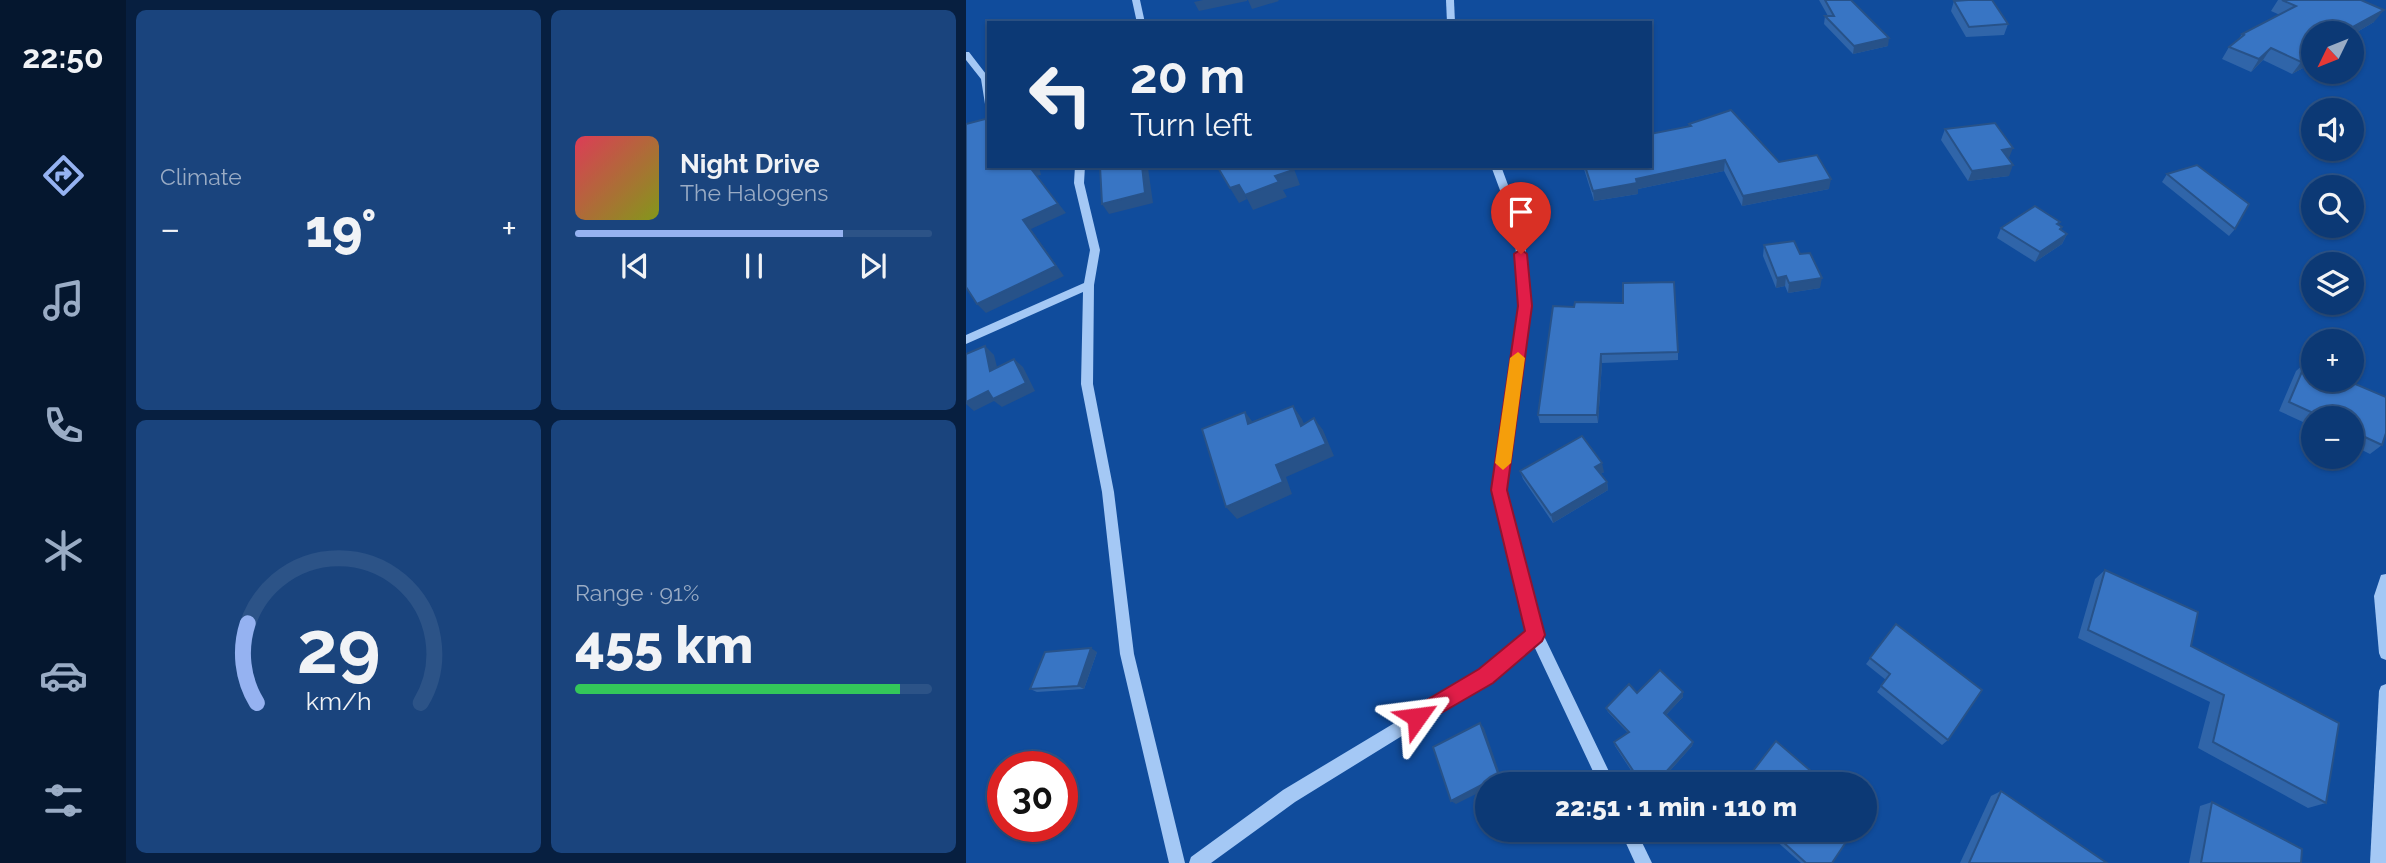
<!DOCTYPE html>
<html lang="en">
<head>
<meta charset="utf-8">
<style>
	:root { --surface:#0c3975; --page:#1a447d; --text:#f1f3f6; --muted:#9aacc5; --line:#2c5387; --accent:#95b2f1 }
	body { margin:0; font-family:Raleway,sans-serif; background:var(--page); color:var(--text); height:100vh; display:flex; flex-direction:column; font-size:26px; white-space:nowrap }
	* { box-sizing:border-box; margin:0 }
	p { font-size:23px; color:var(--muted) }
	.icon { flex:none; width:38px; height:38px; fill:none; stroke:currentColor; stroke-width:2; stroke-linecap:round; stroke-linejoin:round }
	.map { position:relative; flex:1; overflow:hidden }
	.sheet { display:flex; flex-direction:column; gap:10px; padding:10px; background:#071f40; width:840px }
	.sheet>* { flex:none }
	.guide { position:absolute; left:21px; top:21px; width:665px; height:147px; border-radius:0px; box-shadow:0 2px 5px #0004,0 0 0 2px var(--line); background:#0c3975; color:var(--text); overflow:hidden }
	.needle { width:46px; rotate:227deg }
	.fabs { position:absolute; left:1335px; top:21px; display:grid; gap:14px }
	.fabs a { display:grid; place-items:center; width:63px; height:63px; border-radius:50%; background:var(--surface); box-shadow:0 2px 5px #0004,0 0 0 2px var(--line); font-size:35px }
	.speed { position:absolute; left:21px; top:751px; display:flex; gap:14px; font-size:35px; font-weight:700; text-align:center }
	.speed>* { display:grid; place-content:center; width:91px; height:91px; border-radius:50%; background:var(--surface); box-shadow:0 2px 5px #0004,0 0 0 2px var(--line); line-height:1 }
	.speed .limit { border:10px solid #d22; background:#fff; color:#111 }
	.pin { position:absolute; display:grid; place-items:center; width:60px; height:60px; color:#fff; margin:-72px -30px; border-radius:50% 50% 50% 0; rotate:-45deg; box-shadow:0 0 7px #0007 }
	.pin .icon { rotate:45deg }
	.me { position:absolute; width:77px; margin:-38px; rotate:59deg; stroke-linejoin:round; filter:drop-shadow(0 0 5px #0008) }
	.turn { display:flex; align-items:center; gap:24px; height:147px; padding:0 28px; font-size:32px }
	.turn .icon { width:91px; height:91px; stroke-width:2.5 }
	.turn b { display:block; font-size:49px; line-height:60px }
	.big { font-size:52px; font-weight:800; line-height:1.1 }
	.sheet .tile { flex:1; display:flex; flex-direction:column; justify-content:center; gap:10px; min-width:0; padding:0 24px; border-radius:10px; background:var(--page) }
	.sheet .dial { align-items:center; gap:0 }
	.dial svg { height:182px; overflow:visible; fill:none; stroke:var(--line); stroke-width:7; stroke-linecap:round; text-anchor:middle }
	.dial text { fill:var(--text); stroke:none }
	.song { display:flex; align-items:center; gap:21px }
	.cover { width:84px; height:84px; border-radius:10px; background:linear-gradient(135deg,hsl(350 70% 55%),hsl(70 70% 35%)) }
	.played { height:7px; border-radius:4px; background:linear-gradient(90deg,var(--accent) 75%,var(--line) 75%) }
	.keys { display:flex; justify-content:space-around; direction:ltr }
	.heat { display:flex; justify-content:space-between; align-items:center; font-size:38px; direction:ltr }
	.charge { height:10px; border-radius:5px; background:linear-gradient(90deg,#34c759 91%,var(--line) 0) }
	.sheet .tiles { flex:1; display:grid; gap:10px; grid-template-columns:repeat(2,1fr) }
	.trip { position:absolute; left:509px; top:772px; width:402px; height:70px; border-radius:35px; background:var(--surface); box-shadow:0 2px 5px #0004,0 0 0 2px var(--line); font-weight:800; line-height:70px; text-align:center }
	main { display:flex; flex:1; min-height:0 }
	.tabs { display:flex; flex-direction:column; width:126px; justify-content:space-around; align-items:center; background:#05172f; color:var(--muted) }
	.tabs .icon { width:49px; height:49px }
	.tabs .on { color:var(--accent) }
	.tabs b { font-size:32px; color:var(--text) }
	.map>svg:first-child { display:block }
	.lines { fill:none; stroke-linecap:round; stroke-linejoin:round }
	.minor { fill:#a4c8f5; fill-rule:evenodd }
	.wall { fill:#3065a9 }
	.shaded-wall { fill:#275289 }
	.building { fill:#3875c4; stroke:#275289; stroke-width:2 }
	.route { fill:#e11d48; stroke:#92132f; stroke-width:2 }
	.slow { fill:#f59e0b }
</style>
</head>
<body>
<main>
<nav class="tabs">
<b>22:50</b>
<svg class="icon on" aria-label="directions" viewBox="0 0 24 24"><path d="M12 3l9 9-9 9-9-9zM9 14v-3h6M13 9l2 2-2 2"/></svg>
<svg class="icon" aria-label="music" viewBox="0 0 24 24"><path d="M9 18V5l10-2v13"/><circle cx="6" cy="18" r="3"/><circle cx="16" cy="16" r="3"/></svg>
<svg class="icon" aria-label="phone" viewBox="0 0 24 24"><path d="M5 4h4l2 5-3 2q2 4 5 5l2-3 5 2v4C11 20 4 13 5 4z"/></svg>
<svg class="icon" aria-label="climate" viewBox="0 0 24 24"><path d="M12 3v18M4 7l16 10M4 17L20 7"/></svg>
<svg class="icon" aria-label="car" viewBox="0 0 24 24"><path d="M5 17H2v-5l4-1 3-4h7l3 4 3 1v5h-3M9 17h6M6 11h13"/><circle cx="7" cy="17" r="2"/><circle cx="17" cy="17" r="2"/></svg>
<svg class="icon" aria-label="filters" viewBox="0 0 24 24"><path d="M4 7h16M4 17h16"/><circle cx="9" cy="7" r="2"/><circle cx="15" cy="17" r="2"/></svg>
</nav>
<section class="sheet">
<div class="tiles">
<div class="tile"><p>Climate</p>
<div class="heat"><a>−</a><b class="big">19°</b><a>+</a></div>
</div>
<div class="tile">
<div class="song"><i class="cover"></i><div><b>Night Drive</b><p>The Halogens</p></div></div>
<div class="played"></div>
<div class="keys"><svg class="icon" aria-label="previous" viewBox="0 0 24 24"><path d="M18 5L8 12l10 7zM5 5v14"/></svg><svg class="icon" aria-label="pause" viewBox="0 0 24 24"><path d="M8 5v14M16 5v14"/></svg><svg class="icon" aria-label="next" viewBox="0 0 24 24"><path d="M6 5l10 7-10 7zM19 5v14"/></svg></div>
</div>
<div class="tile dial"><svg viewBox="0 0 100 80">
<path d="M14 69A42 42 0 1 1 86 69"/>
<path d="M14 69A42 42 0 0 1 10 34" stroke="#95b2f1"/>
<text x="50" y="56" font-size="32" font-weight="700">29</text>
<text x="50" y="72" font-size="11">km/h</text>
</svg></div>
<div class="tile"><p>Range · 91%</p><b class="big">455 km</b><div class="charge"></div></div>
</div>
</section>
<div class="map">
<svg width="1420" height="863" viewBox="0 0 1420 863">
	<rect width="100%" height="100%" fill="#104c9c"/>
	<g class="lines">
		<g class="minor">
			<path d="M166,0H174L179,23H171Z"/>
			<path d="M480,0H488L489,23H481Z"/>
			<path d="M0,52H3L23,78V107L19,104L15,79L0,60Z"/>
			<path d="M109,166H119L118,183L134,250L128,285L127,384L148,492L168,654L219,863H203L154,654L136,492L115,384L117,292L0,344V335L118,283L124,250L108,183Z"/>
			<path d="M525,166H535L558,228L564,306L539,490L577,634L649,784H633L568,646L525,681L329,802L245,863H223L225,857L317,790L515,671L562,632L527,490L554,306L548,228Z"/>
			<path d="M1420,574V660L1415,658L1413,653L1408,596L1415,575Z"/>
			<path d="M1420,684V863H1404L1413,691L1415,686Z"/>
			<path d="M654,830H670L686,863H669Z"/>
		</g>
	</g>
	<g class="wall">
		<path d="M853,0H885L922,46L887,54L858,24L859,16H862Z"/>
		<path d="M1312,0H1395L1408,22L1386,35V33H1348V62L1326,74L1297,60L1285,72L1256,59L1263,47L1272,40L1276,34L1314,15L1305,11Z"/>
		<path d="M988,1L1042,24L1038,35L1000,37L985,11Z"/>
		<path d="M723,124L813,162L863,189L776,206L758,171L672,189V194L628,201L617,166H684L723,127Z"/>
		<path d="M979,129L1042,158L1043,176L1002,181L975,140Z"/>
		<path d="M1201,174L1269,229L1263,236L1196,182Z"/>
		<path d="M1092,225L1094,230L1101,234L1096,244L1069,262L1031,238L1035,228Z"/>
		<path d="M798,245L834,254L854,288L822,293L819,286L810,288L797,256Z"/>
		<path d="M587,306L712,352V360L636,363L632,423H574L572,415Z"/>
		<path d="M1340,362L1416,445L1404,454L1386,445V418H1348V427L1313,411L1330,371Z"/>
		<path d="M554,471L638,472L634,474L641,482L642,490L587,523L557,479Z"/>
		<path d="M1139,570L1225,646L1360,803L1342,808L1232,748L1244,702L1112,638L1129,579Z"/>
		<path d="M930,624L982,740L976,745L911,692L920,680L900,664Z"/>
		<path d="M131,652L118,689L71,692L64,689Z"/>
		<path d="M671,693L717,697L700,715L727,742L726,746L692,784H674L649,746L648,742L662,733L642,712L640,708Z"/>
		<path d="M1035,791L1141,863H994L1025,796Z"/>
		<path d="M1246,802L1335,863H1223L1234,806Z"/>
		<path d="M798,830H888L866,863H835Z"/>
	</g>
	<g class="shaded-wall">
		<path d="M237,0H281V1L233,11L228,2Z"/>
		<path d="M282,0H312L313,1L286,9Z"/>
		<path d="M1418,10L1408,22L1386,35V33H1376Z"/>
		<path d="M923,38L922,46L887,54L888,46Z"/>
		<path d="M1305,48L1297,60L1285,72L1293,59Z"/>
		<path d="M1348,55V62L1326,74L1335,62Z"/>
		<path d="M1047,148L1043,158L1036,150Z"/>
		<path d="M759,160L758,171L672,189V194L628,201L627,191L670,179Z"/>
		<path d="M1047,165L1043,176L1002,181L1006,171Z"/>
		<path d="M63,166H73L75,175L70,176L100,213L65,229L98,276L20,313L11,304L57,220Z"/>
		<path d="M176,166H181L182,168L187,203L143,214L136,204Z"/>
		<path d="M325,166H327L334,185L317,190L321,197L287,210L279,195Z"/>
		<path d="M865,179L863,189L776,206L777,196Z"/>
		<path d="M273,185L281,199L273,203L264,188Z"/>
		<path d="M1101,234L1096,244L1069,262L1074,252Z"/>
		<path d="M820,276L819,286L810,288L811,278Z"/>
		<path d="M856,278L854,288L822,293L823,283Z"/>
		<path d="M19,346L28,355L34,379L24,371Z"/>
		<path d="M635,354L636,363L632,423L631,415Z"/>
		<path d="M48,359L57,367L69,391L36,407L28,401L8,411L0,404V402Z"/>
		<path d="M327,406L336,419L344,439L335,426Z"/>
		<path d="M279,412L289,425L282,424Z"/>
		<path d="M348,418L357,430L368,456L320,477L326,494L271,519L260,507L310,465Z"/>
		<path d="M636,463L638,472L631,476L629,467Z"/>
		<path d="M641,482L642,490L587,523L585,515Z"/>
		<path d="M125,648L131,652L118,689L112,686Z"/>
		<path d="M717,692V697L698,717V713Z"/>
		<path d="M514,723L518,728L536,780L528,784H522V788L490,804L485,801Z"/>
		<path d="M727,742L726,746L692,784H689Z"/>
	</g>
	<g class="building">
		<path d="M859,0H885L923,38L888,46L859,16H868Z"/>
		<path d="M1002,0H1026L1042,24L1003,27L988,1Z"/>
		<path d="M1316,0H1395L1418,10L1376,33H1348V55L1335,62L1305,48L1293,59L1263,47L1278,35L1276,34L1330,6Z"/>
		<path d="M765,110L813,162L851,155L865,179L777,196L759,160L670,179L671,183L627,191L619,166H684V134L725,126L723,124Z"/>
		<path d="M23,118V166H63L92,204L57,220L90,266L11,304L0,287V124Z"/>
		<path d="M1029,123L1047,148L1036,150L1047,165L1006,171L979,129Z"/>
		<path d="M1231,165L1283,204L1269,229L1201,174Z"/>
		<path d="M134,166H176L179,193L136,204Z"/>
		<path d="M251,166H325L327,170L309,176L313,182L279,195L273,185L264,188Z"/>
		<path d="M1069,206L1094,222L1091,224L1096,227L1094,229L1101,234L1074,252L1035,228Z"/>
		<path d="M828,241L834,254L844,253L856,278L823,283L820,276L811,278L798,245Z"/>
		<path d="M708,282L712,352L635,354L631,415H572L587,306L608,307L609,302L657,303V283Z"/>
		<path d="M19,346L24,371L48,359L60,383L27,399L22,391L0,402V354Z"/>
		<path d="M1340,362L1348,365V380H1380L1420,397V433L1416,445L1386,431V418H1358L1323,402Z"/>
		<path d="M327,406L335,426L348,418L360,444L310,465L317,482L260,507L236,429L279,412L282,424Z"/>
		<path d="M616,436L636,463L629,467L641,482L585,515L554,471Z"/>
		<path d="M1139,570L1232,612L1225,646L1373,723L1360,803L1247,742L1258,695L1122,630Z"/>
		<path d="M930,624L1016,690L982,740L915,686L924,674L904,658Z"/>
		<path d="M125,648L112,686L64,689L79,652Z"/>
		<path d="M694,670L717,692L698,713L727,742L689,784H676L648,742L663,732L640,708L663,684L671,693Z"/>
		<path d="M514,723L533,776L485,801L467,747Z"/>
		<path d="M810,741L860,784H777Z"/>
		<path d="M1035,791L1141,863H1003Z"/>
		<path d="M1246,802L1336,849L1335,863H1235Z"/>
		<path d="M804,830H888L866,863H840Z"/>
	</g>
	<path class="route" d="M555,249L561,254L566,306L541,490L579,635L576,641L527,683L451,727L444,724L441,717L444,710L513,669L559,631L525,490L552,306L548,254Z"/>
	<path class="slow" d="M552,352L559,358L545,463L537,470L529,463L544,358Z"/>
</svg>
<div class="fabs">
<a><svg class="needle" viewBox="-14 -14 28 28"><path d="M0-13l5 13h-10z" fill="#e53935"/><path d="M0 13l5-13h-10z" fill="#9aacc5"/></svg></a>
<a><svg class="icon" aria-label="sound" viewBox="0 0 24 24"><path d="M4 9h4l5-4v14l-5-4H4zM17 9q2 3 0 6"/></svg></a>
<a><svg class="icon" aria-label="search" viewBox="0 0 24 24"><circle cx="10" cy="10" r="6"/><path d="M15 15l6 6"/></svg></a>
<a><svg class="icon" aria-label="layers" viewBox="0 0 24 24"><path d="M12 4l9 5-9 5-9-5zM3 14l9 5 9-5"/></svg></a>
<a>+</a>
<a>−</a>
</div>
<div class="speed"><div class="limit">30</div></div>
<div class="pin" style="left:555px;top:254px;background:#d93025"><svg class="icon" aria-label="arrive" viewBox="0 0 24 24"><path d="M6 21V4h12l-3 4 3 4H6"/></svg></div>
<svg class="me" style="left:451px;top:717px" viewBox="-20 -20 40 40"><path d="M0-17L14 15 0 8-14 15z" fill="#e11d48" stroke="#fff" stroke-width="4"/></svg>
<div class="trip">22:51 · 1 min · 110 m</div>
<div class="guide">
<div class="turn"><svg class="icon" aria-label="left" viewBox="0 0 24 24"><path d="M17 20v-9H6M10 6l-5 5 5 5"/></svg><div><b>20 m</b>Turn left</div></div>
</div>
</div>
</main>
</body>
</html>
